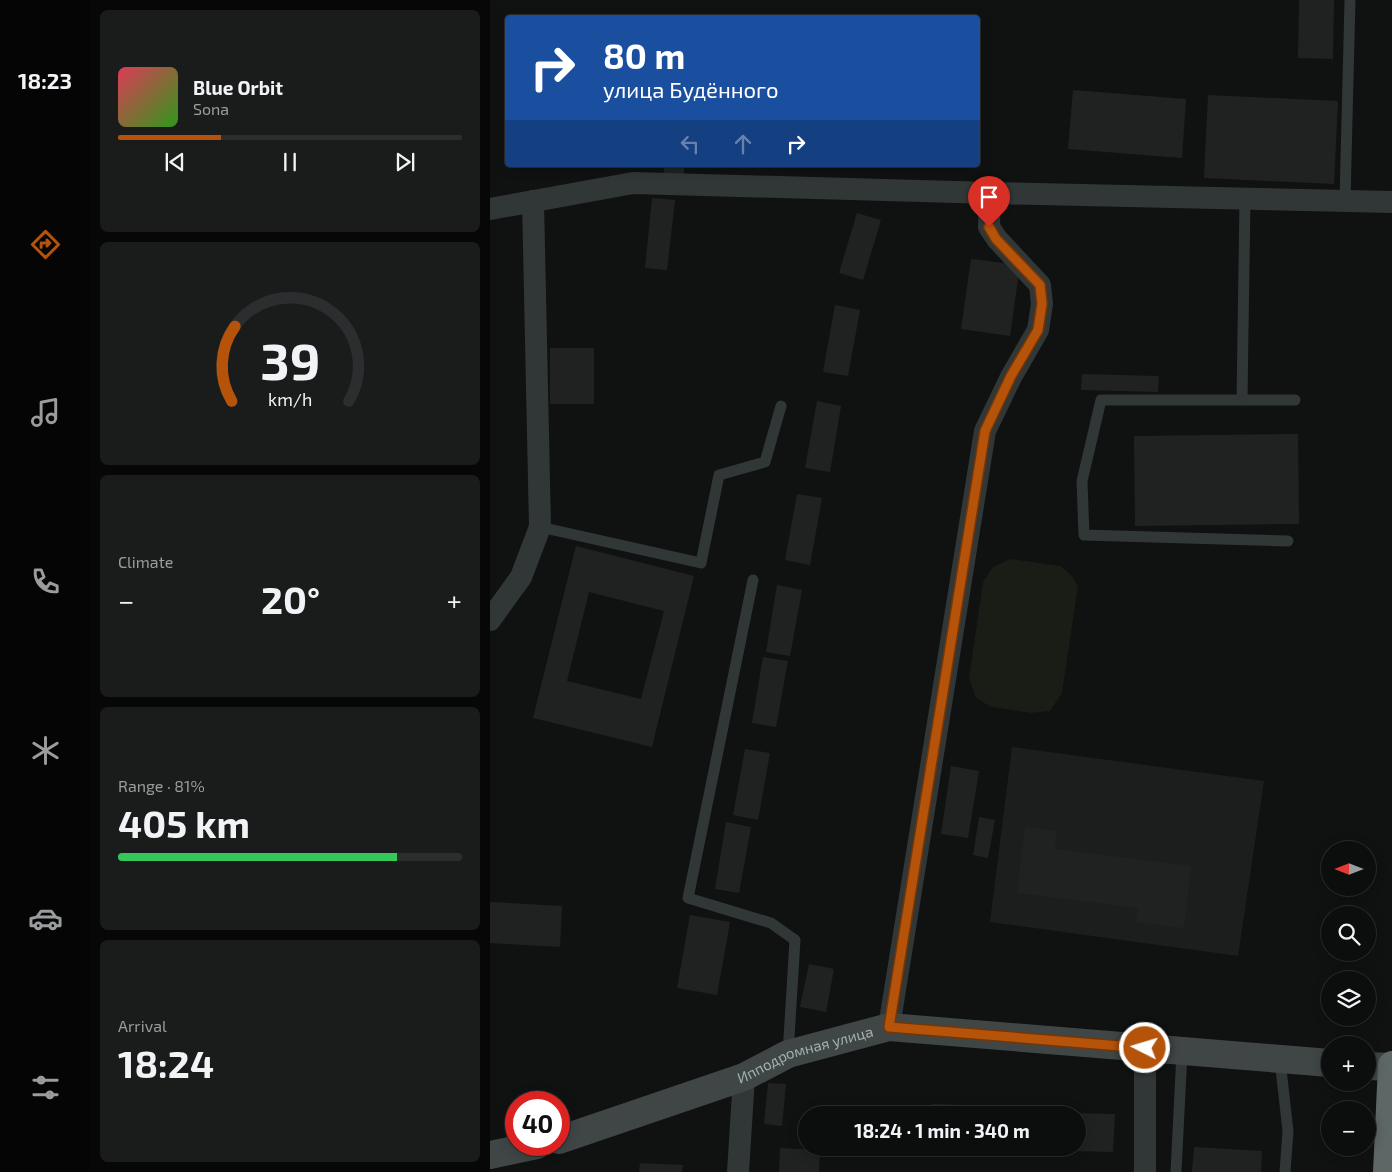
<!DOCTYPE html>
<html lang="en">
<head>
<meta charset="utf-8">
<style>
	:root { --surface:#0c0d0d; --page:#1a1b1b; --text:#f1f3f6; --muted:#9a9c9d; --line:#2c2d2e; --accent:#b45309 }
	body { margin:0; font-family:"Exo 2",sans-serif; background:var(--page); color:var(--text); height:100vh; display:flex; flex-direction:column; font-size:19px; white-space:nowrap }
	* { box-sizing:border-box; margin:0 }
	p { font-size:16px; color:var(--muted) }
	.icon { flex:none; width:28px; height:28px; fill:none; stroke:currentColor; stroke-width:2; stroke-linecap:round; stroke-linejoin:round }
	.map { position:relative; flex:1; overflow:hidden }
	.panel { display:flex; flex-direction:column; gap:10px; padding:10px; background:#070707; width:400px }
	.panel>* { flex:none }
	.top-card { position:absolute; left:15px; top:15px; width:475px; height:152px; border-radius:5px; box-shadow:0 2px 12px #0003,0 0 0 1px var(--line); background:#1a4fa0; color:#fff; overflow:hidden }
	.needle { width:32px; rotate:270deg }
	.buttons { position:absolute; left:831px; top:841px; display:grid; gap:10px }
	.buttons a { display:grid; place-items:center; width:55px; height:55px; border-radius:50%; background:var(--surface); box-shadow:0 2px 12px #0003,0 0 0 1px var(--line); font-size:25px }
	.speed { position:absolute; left:15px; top:1091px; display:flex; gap:10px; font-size:25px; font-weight:700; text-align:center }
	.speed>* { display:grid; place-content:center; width:65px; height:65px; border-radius:50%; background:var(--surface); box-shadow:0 2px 12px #0003,0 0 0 1px var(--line); line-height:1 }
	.speed .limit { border:8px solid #d22; background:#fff; color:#111 }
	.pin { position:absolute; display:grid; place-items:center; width:42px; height:42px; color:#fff; margin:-51px -21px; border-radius:50% 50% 50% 0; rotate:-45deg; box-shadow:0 0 5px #0007 }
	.pin .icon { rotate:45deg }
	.me { position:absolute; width:55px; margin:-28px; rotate:275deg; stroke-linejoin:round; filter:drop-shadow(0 0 4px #0008) }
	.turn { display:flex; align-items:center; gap:18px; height:105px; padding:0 15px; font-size:22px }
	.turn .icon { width:65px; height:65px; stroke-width:2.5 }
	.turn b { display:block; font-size:35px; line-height:42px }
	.lanes { display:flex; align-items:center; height:48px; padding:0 15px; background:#0003; justify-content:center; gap:25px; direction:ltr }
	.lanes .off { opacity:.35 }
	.big { font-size:38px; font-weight:700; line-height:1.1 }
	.panel .tile { flex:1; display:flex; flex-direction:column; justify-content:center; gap:8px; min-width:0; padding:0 18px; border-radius:8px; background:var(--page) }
	.panel .dial { align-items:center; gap:0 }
	.dial svg { height:130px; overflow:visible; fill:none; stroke:var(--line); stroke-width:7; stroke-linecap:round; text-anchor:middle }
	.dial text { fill:var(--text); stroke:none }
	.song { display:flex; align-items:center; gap:15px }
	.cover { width:60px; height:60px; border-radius:8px; background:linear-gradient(135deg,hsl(350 70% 55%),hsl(110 70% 35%)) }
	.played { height:5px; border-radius:2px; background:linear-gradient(90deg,var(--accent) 30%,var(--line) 30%) }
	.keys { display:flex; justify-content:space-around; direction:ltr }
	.heat { display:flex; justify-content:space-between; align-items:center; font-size:28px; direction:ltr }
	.charge { height:8px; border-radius:4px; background:linear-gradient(90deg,#34c759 81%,var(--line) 0) }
	.trip { position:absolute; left:308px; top:1106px; width:288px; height:50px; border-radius:25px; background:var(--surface); box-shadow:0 2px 12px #0003,0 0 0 1px var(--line); font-weight:700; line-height:50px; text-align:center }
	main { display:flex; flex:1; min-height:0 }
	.tabs { display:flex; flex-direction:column; width:90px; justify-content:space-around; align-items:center; background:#050505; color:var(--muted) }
	.tabs .icon { width:35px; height:35px }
	.tabs .selected { color:var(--accent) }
	.tabs b { font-size:22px; color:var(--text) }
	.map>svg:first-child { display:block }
	.built { fill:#1c1e1e }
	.green { fill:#1a1c16 }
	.building { fill:#202222; fill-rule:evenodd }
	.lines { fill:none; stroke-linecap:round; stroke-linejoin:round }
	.lane { stroke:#313636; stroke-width:11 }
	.street { stroke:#313636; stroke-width:22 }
	.secondary { stroke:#3f4645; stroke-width:28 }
	.highway { stroke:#5d6765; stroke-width:28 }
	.route-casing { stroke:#753606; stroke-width:12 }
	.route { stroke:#b45309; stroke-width:9 }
	.labels { text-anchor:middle; stroke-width:5; stroke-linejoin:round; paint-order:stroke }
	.street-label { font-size:15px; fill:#a1b2af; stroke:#0b0c0c }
</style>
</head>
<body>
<main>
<nav class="tabs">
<b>18:23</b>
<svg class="icon selected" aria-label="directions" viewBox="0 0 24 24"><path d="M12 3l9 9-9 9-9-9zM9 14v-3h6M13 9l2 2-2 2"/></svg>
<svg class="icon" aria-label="music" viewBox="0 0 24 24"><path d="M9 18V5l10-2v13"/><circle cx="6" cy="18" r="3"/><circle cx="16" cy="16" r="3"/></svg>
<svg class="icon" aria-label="phone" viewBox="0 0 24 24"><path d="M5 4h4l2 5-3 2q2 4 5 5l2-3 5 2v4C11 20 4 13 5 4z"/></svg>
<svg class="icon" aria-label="climate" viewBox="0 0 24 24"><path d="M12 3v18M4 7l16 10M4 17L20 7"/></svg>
<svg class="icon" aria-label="car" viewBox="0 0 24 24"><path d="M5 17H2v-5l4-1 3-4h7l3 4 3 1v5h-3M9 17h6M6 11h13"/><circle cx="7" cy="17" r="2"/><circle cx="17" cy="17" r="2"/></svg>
<svg class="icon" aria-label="filters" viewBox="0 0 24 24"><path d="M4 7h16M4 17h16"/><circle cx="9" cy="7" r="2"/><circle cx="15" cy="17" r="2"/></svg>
</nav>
<section class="panel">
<div class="tile">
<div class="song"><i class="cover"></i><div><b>Blue Orbit</b><p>Sona</p></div></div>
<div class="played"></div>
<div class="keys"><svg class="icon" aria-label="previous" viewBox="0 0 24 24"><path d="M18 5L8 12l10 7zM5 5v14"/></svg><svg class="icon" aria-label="pause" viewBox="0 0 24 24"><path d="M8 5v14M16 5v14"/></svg><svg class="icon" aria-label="next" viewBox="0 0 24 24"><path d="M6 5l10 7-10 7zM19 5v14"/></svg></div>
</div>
<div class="tile dial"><svg viewBox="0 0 100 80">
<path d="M14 69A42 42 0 1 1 86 69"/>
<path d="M14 69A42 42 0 0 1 16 23" stroke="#b45309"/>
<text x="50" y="56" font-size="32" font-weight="700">39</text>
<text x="50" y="72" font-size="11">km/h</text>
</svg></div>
<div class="tile"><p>Climate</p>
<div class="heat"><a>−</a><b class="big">20°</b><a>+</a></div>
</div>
<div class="tile"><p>Range · 81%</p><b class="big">405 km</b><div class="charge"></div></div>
<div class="tile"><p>Arrival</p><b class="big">18:24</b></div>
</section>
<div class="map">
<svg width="902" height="1172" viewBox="0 0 902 1172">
	<rect width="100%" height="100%" fill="#101111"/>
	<path class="built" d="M522,747L774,781L748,956L500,922Z"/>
	<path class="green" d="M520,559L571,566L582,576L588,587L572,693L560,711L541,713L501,707L486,698L479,678L493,582L503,567Z"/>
	<g class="building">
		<path d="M809,0H844L843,59L808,58Z"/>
		<path d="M583,90L696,99L692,158L578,149Z"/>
		<path d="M718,95L848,101L844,184L714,178Z"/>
		<rect x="174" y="165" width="20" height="10"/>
		<path d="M162,198L185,200L177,270L155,268Z"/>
		<path d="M367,213L391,220L373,280L349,273Z"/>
		<path d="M481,259L530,265L520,336L471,329Z"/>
		<path d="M345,305L370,310L358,376L333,372Z"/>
		<rect x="60" y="348" width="44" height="56"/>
		<path d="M592,374L669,376L668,392L591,390Z"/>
		<path d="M327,401L351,406L340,472L315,468Z"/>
		<path d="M808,434L809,524L645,526L644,436Z"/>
		<path d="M307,494L332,498L320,565L295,560Z"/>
		<path d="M86,546L204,576L162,747L43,718ZM99,592L174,611L151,699L77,681Z"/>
		<path d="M287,585L312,590L300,656L276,652Z"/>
		<path d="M273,657L298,661L286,727L262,723Z"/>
		<path d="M255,749L280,753L268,820L243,815Z"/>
		<path d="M461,766L489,771L478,838L451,834Z"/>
		<path d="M489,817L505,820L498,858L483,855Z"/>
		<path d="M236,822L261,827L249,893L225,889Z"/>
		<path d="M535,827L567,831L565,849L701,866L694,928L646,922L648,908L527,893Z"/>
		<path d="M0,902L72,906L70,947L0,943Z"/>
		<path d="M200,915L240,922L227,995L187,988Z"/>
		<path d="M319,964L344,969L336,1012L310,1007Z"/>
		<path d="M278,1083L296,1084L292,1126L274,1124Z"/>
		<path d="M443,1104L474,1105L473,1115H442Z"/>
		<path d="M585,1113L625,1114L623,1152L584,1151V1148H586V1115H585Z"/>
		<path d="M704,1147L772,1151L771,1172H702Z"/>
		<path d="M290,1148L330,1150L329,1172H289Z"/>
		<path d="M515,1148H555L554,1152L515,1151Z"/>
		<path d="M150,1163L193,1165L192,1172H149Z"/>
	</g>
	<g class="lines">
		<g class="lane">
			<path d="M855,200L860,0"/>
			<path d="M752,400L755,199"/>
			<path d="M50,527L211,563L229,475L275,462L291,406"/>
			<path d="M798,541L594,535L592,481L611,400H805"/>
			<path d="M263,580L198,898L281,923L305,940L298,1054"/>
			<path d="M790,1060L798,1131L795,1172"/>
			<path d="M686,1172L692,1052"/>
		</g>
		<g class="street">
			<path d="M0,209L143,183L500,193L902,202"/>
			<path d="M0,620L31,577L50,527L43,201"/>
			<path d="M399,1027L495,431L521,377L548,330L552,304L550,285L507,239L499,227L500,193"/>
			<path d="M248,1172L254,1077"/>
			<path d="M655,1172V1049"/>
		</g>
		<g class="secondary">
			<path d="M878,1066L902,1067"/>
			<path id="s1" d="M69,1140L254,1077L298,1054L399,1027L840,1063"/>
			<path d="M0,1155L47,1145"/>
		</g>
		<path class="highway" d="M897,1172L902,1065"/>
	</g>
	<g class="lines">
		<g class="route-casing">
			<path id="route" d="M499,227L506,239L550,285L552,304L548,330L521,376L495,431L399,1027L655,1048"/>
		</g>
		<use href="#route" class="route"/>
	</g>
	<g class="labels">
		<g class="street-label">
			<text dy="5" stroke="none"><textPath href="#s1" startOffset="261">Ипподромная улица</textPath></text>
		</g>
	</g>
</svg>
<div class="buttons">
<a><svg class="needle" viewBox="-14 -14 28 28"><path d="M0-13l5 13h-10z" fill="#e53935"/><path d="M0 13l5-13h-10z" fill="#9a9c9d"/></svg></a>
<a><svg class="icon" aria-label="search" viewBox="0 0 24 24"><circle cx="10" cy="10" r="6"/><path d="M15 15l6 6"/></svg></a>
<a><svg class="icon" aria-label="layers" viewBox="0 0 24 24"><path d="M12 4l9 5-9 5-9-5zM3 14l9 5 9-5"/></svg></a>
<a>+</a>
<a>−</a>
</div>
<div class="speed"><div class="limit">40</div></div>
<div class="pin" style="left:499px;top:227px;background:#d93025"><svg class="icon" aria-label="arrive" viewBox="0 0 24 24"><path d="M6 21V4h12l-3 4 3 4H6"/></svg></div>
<svg class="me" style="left:655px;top:1048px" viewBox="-20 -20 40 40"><circle r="17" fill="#b45309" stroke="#fff" stroke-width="3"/><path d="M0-11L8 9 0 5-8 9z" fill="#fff"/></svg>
<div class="trip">18:24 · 1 min · 340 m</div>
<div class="top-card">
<div class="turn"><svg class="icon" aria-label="right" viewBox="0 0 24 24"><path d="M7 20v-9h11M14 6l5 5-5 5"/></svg><div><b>80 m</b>улица Будённого</div></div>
<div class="lanes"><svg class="icon off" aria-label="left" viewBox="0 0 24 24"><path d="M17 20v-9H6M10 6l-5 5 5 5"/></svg><svg class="icon off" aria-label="ahead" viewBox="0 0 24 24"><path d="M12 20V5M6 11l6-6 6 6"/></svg><svg class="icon" aria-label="right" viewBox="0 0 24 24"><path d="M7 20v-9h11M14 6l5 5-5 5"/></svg></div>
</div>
</div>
</main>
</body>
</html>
